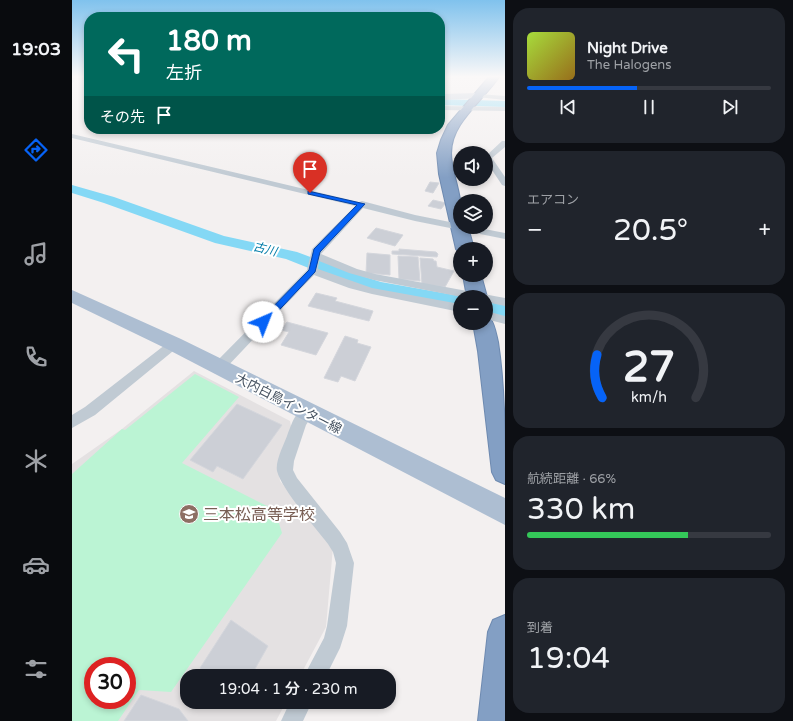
<!DOCTYPE html>
<html lang="ja">
<head>
<meta charset="utf-8">
<style>
	:root { --surface:#171b24; --page:#20242c; --text:#f1f3f6; --muted:#9ea1a6; --line:#363941; --accent:#0663f7 }
	body { margin:0; font-family:"Varela Round","Noto Sans JP",sans-serif; background:var(--page); color:var(--text); height:100vh; display:flex; flex-direction:column; font-size:15px; white-space:nowrap }
	* { box-sizing:border-box; margin:0 }
	p { font-size:13px; color:var(--muted) }
	.icon { flex:none; width:22px; height:22px; fill:none; stroke:currentColor; stroke-width:2; stroke-linecap:round; stroke-linejoin:round }
	.map { position:relative; flex:1; overflow:hidden }
	.sheet { display:flex; flex-direction:column; gap:8px; padding:8px; background:#0d0f14; width:288px }
	.sheet>* { flex:none }
	.banner { position:absolute; left:12px; top:12px; width:361px; height:122px; border-radius:16px; box-shadow:0 2px 6px #0003; background:#00695c; color:#fff; overflow:hidden }
	.fabs { position:absolute; left:381px; top:146px; display:grid; gap:8px }
	.fabs a { display:grid; place-items:center; width:40px; height:40px; border-radius:50%; background:var(--surface); box-shadow:0 2px 6px #0003; font-size:20px }
	.speed { position:absolute; left:12px; top:657px; display:flex; gap:8px; font-size:20px; font-weight:700; text-align:center }
	.speed>* { display:grid; place-content:center; width:52px; height:52px; border-radius:50%; background:var(--surface); box-shadow:0 2px 6px #0003; line-height:1 }
	.speed .limit { border:6px solid #d22; background:#fff; color:#111 }
	.pin { position:absolute; display:grid; place-items:center; width:34px; height:34px; color:#fff; margin:-41px -17px; border-radius:50% 50% 50% 0; rotate:-45deg; box-shadow:0 0 4px #0007 }
	.pin .icon { rotate:45deg }
	.me { position:absolute; width:44px; margin:-22px; rotate:44deg; stroke-linejoin:round; filter:drop-shadow(0 0 3px #0008) }
	.turn { display:flex; align-items:center; gap:14px; height:84px; padding:0 16px; font-size:18px }
	.turn .icon { width:52px; height:52px; stroke-width:2.5 }
	.turn b { display:block; font-size:28px; line-height:34px }
	.then { display:flex; align-items:center; height:38px; padding:0 16px; background:#0003; gap:8px; font-size:15px }
	.big { font-size:30px; font-weight:600; line-height:1.1 }
	.sheet .tile { flex:1; display:flex; flex-direction:column; justify-content:center; gap:6px; min-width:0; padding:0 14px; border-radius:16px; background:var(--page) }
	.sheet .dial { align-items:center; gap:0 }
	.dial svg { height:104px; overflow:visible; fill:none; stroke:var(--line); stroke-width:7; stroke-linecap:round; text-anchor:middle }
	.dial text { fill:var(--text); stroke:none }
	.song { display:flex; align-items:center; gap:12px }
	.cover { width:48px; height:48px; border-radius:6px; background:linear-gradient(135deg,hsl(80 70% 55%),hsl(40 70% 35%)) }
	.played { height:4px; border-radius:2px; background:linear-gradient(90deg,var(--accent) 45%,var(--line) 45%) }
	.keys { display:flex; justify-content:space-around; direction:ltr }
	.heat { display:flex; justify-content:space-between; align-items:center; font-size:22px; direction:ltr }
	.charge { height:6px; border-radius:3px; background:linear-gradient(90deg,#34c759 66%,var(--line) 0) }
	.trip { position:absolute; left:108px; top:669px; width:216px; height:40px; border-radius:16px; background:var(--surface); box-shadow:0 2px 6px #0003; font-weight:600; line-height:40px; text-align:center }
	main { display:flex; flex:1; min-height:0 }
	.tab-bar { display:flex; flex-direction:column; width:72px; justify-content:space-around; align-items:center; background:#090b0e; color:var(--muted) }
	.tab-bar .icon { width:28px; height:28px }
	.tab-bar .selected { color:var(--accent) }
	.tab-bar b { font-size:18px; color:var(--text) }
	.map>svg:first-child { display:block }
	.education { fill:#e4e1e2; fill-rule:evenodd }
	.green { fill:#bbf4d4; fill-rule:evenodd }
	.lines { fill:none; stroke-linecap:round; stroke-linejoin:round }
	.river { fill:#84d8f5; fill-rule:evenodd }
	.building { fill:#cccfd6; stroke:#d4d6dc }
	.highway-casing { stroke:#6e8ab0; stroke-width:2 }
	.street { fill:#c0cad3; fill-rule:evenodd }
	.secondary { fill:#c1ccdb; fill-rule:evenodd }
	.primary { fill:#adbed2; fill-rule:evenodd }
	.highway { fill:#839fc4; fill-rule:evenodd }
	.route { fill:#0663f7; stroke:#0440a1 }
	.labels { text-anchor:middle; stroke-width:4; stroke-linejoin:round; paint-order:stroke }
	.far-water-label { font-size:12px; font-style:italic; fill:#027ca8; stroke:#fff }
	.street-label { font-size:13px; fill:#465260; stroke:#fff }
	.near-education-label { font-size:16px; fill:#785e54; stroke:#fff; text-anchor:start }
</style>
</head>
<body>
<main>
<nav class="tab-bar">
<b>19:03</b>
<svg class="icon selected" aria-label="directions" viewBox="0 0 24 24"><path d="M12 3l9 9-9 9-9-9zM9 14v-3h6M13 9l2 2-2 2"/></svg>
<svg class="icon" aria-label="music" viewBox="0 0 24 24"><path d="M9 18V5l10-2v13"/><circle cx="6" cy="18" r="3"/><circle cx="16" cy="16" r="3"/></svg>
<svg class="icon" aria-label="phone" viewBox="0 0 24 24"><path d="M5 4h4l2 5-3 2q2 4 5 5l2-3 5 2v4C11 20 4 13 5 4z"/></svg>
<svg class="icon" aria-label="climate" viewBox="0 0 24 24"><path d="M12 3v18M4 7l16 10M4 17L20 7"/></svg>
<svg class="icon" aria-label="car" viewBox="0 0 24 24"><path d="M5 17H2v-5l4-1 3-4h7l3 4 3 1v5h-3M9 17h6M6 11h13"/><circle cx="7" cy="17" r="2"/><circle cx="17" cy="17" r="2"/></svg>
<svg class="icon" aria-label="filters" viewBox="0 0 24 24"><path d="M4 7h16M4 17h16"/><circle cx="9" cy="7" r="2"/><circle cx="15" cy="17" r="2"/></svg>
</nav>
<div class="map">
<svg width="433" height="721" viewBox="0 0 433 721">
	<rect width="100%" height="100%" fill="#f3f0f0"/>
	<path class="education" d="M122,371L218,421L220,431L206,466L208,481L261,547L254,627L228,676H115V702H214L204,721H0V464L50,429ZM21,666H55V700H21Z"/>
	<path class="green" d="M123,374L167,397L110,463L203,510L210,533L99,692L67,690L46,721H0V474L50,429L53,430ZM21,666H55V700H21Z"/>
	<g class="lines">
		<g class="river">
			<path d="M368,99L433,101V107L368,105Z"/>
			<path d="M0,185L42,197L152,236L225,252L284,274L309,282L394,297H388V307L301,291L272,282L214,259L143,243L32,203L0,193Z"/>
			<path d="M414,301L433,305V317L414,313Z"/>
		</g>
	</g>
	<g class="building">
		<path d="M358,182L367,183L361,193L353,191Z"/>
		<path d="M361,200L374,203L369,209L356,206Z"/>
		<path d="M304,228L331,235L323,246L295,238Z"/>
		<path d="M327,249L364,252L366,254L365,257L320,254V251H327Z"/>
		<path d="M295,253L318,255V275L294,273Z"/>
		<path d="M326,256L346,257L348,281L327,279Z"/>
		<path d="M348,258L361,259L362,261H364L365,267L382,271L373,287L350,284Z"/>
		<path d="M244,293L265,298L263,301L301,311L297,321L236,306Z"/>
		<path d="M215,322L256,333L244,355L209,345L217,332L209,330Z"/>
		<path d="M273,336L286,340L285,343L299,347L283,381L269,376L266,382L252,378Z"/>
		<path d="M165,404L210,425L171,479L145,466L141,472L118,460Z"/>
		<path d="M159,620L196,646L179,676H138L128,668Z"/>
		<path d="M69,695L107,709L116,721H52Z"/>
	</g>
	<g class="lines">
		<g class="highway-casing">
			<g id="highway">
				<path d="M417,77H427C415,94 399,108 388,125C370,153 384,172 388,200C389,208 388,218 388,227H396L402,249H388V253L384,249L367,174L365,153L369,140L376,125Z"/>
				<path d="M391,275H409L415,297L414,298L395,297Z"/>
				<path d="M414,317L418,318C423,325 424,334 426,342C433,388 433,436 433,484L424,480L420,472L406,351L401,323H414Z"/>
				<path d="M433,615V721H406L416,632L421,620Z"/>
			</g>
		</g>
		<g class="street">
			<path d="M0,78L3,81L0,83Z"/>
			<path d="M407,94L433,96V100L405,97L404,96Z"/>
			<path d="M368,106L433,107V111L368,110Z"/>
			<path d="M0,134L287,202L290,201L343,215L388,224V227H402L433,233V239L343,221L291,208L249,254L285,269L303,274L433,298V306L414,302V297H390L302,280L277,273L247,261L246,269L300,288L388,304V312L300,294L277,288L242,275L152,370L147,372L142,370L140,367L142,364L235,270L240,249L283,206L0,138Z"/>
			<path d="M430,141H433V147L420,158L433,177V186L430,185L414,161V156Z"/>
			<path d="M414,311L433,316V324L414,319Z"/>
			<path d="M102,340L106,341L108,344L106,347L23,415L0,428V415L13,407L98,341Z"/>
			<path d="M235,406L240,408L242,412L234,425L222,461L221,470L225,478L268,532L275,543L282,563L275,626L268,648L254,676H232L252,638L255,626L264,563L261,552L256,544C243,527 210,490 205,471C203,460 213,443 216,433C220,423 224,410 235,406Z"/>
			<path d="M218,702H240L231,721H209Z"/>
		</g>
		<path class="secondary" d="M407,93L410,94L411,96L410,98L368,100V94Z"/>
		<path class="primary" d="M0,290L109,339L433,498V525L95,349L0,303Z"/>
		<use href="#highway" class="highway"/>
	</g>
	<linearGradient id="sky" x2="0" y2="1"><stop stop-color="#80c2ed"/><stop offset="0.43" stop-color="#faf8f8"/><stop offset="1" stop-color="#faf8f8" stop-opacity="0"/></linearGradient>
	<rect width="433" height="178" fill="url(#sky)"/>
	<path class="route" d="M236,191L293,204L248,252L243,272L194,324H188L187,322L188,320L237,270L242,249L285,205L236,194Z"/>
	<defs>
		<g id="school-disc" transform="scale(1)"><circle r="9.5" fill="#8d6e63" stroke="#fff"/><path d="M0-5L7-2L0 1L-7-2ZM-4 1L0 2.5L4 1V4Q0 6-4 4Z" fill="#fff"/></g>
	</defs>
	<g fill-rule="evenodd">
		<use href="#school-disc" x="117" y="514"/>
	</g>
	<g class="labels">
		<g class="far-water-label">
			<text transform="translate(193 249) rotate(14)" y="4">古川</text>
		</g>
		<g class="street-label">
			<text transform="translate(217 403) rotate(27)" y="5">大内白鳥インター線</text>
		</g>
		<g class="near-education-label">
			<text x="131" y="520">三本松高等学校</text>
		</g>
	</g>
</svg>
<div class="fabs">
<a><svg class="icon" aria-label="sound" viewBox="0 0 24 24"><path d="M4 9h4l5-4v14l-5-4H4zM17 9q2 3 0 6"/></svg></a>
<a><svg class="icon" aria-label="layers" viewBox="0 0 24 24"><path d="M12 4l9 5-9 5-9-5zM3 14l9 5 9-5"/></svg></a>
<a>+</a>
<a>−</a>
</div>
<div class="speed"><div class="limit">30</div></div>
<div class="pin" style="left:238px;top:193px;background:#d93025"><svg class="icon" aria-label="arrive" viewBox="0 0 24 24"><path d="M6 21V4h12l-3 4 3 4H6"/></svg></div>
<svg class="me" style="left:191px;top:322px" viewBox="-20 -20 40 40"><circle r="19" fill="#fff"/><path d="M0-13L10 11 0 6-10 11z" fill="#0663f7"/></svg>
<div class="trip">19:04 · 1 分 · 230 m</div>
<div class="banner">
<div class="turn"><svg class="icon" aria-label="left" viewBox="0 0 24 24"><path d="M17 20v-9H6M10 6l-5 5 5 5"/></svg><div><b>180 m</b>左折</div></div>
<div class="then">その先<svg class="icon" aria-label="arrive" viewBox="0 0 24 24"><path d="M6 21V4h12l-3 4 3 4H6"/></svg></div>
</div>
</div>
<section class="sheet">
<div class="tile">
<div class="song"><i class="cover"></i><div><b>Night Drive</b><p>The Halogens</p></div></div>
<div class="played"></div>
<div class="keys"><svg class="icon" aria-label="previous" viewBox="0 0 24 24"><path d="M18 5L8 12l10 7zM5 5v14"/></svg><svg class="icon" aria-label="pause" viewBox="0 0 24 24"><path d="M8 5v14M16 5v14"/></svg><svg class="icon" aria-label="next" viewBox="0 0 24 24"><path d="M6 5l10 7-10 7zM19 5v14"/></svg></div>
</div>
<div class="tile"><p>エアコン</p>
<div class="heat"><a>−</a><b class="big">20.5°</b><a>+</a></div>
</div>
<div class="tile dial"><svg viewBox="0 0 100 80">
<path d="M14 69A42 42 0 1 1 86 69"/>
<path d="M14 69A42 42 0 0 1 10 36" stroke="#0663f7"/>
<text x="50" y="56" font-size="32" font-weight="700">27</text>
<text x="50" y="72" font-size="11">km/h</text>
</svg></div>
<div class="tile"><p>航続距離 · 66%</p><b class="big">330 km</b><div class="charge"></div></div>
<div class="tile"><p>到着</p><b class="big">19:04</b></div>
</section>
</main>
</body>
</html>
